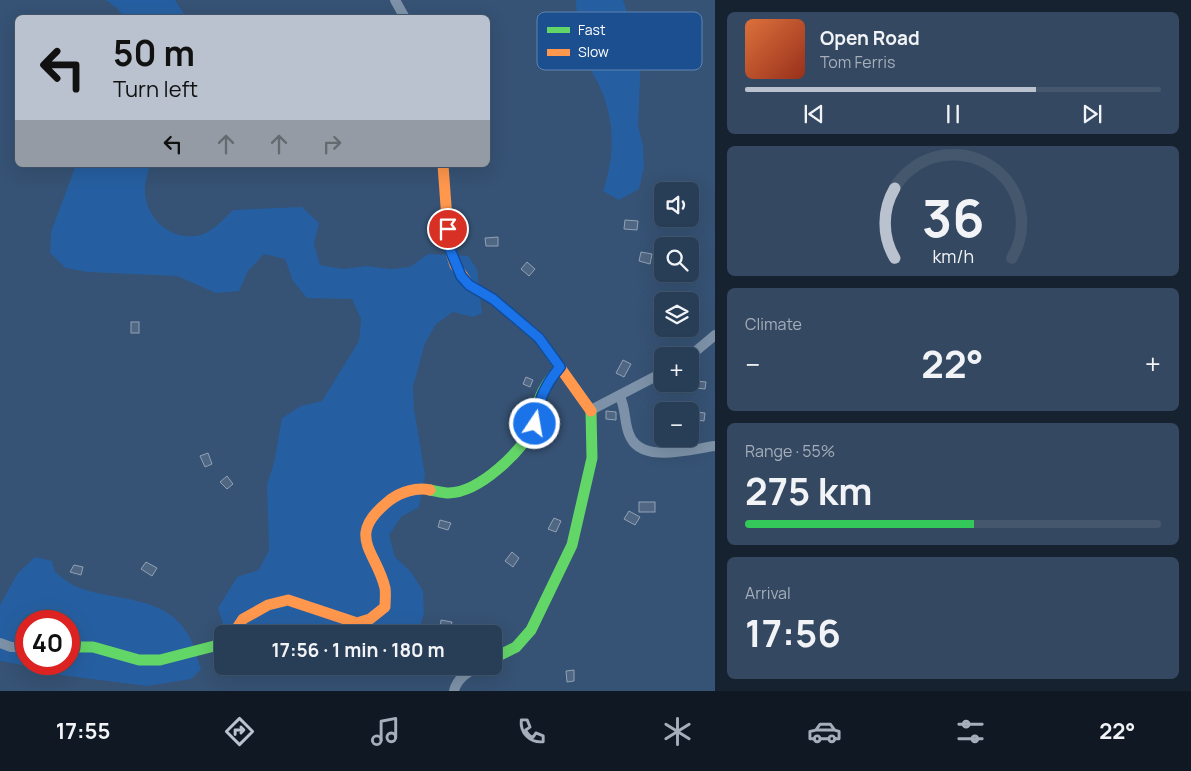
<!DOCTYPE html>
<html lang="en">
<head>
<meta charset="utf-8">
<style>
	:root { --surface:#283e57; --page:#344961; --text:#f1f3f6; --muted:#a5aeba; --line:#44576d; --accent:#b9c2ce }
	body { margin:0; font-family:Manrope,sans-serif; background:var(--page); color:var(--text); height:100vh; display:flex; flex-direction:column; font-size:19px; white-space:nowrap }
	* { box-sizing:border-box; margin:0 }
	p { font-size:16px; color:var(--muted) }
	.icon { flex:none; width:28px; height:28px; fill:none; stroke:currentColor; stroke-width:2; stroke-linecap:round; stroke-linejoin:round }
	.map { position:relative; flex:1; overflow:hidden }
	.details { display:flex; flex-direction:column; gap:12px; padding:12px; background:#162230; width:476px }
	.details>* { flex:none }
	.hud { position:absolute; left:15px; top:15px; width:475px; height:152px; border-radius:8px; box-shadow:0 5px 20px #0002,0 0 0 1px var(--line); background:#b9c2ce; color:#111; overflow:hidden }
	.controls { position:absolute; left:654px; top:182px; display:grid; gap:10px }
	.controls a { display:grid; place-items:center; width:45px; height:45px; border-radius:8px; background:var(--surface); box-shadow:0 5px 20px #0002,0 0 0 1px var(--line); font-size:25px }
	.speed { position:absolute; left:15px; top:610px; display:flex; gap:10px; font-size:25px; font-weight:700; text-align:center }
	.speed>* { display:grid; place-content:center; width:65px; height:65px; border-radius:50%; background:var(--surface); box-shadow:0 5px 20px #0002,0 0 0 1px var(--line); line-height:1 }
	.speed .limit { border:8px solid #d22; background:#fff; color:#111 }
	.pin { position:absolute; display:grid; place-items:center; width:42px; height:42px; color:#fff; margin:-21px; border:2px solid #fff; border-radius:50%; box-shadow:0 1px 5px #0007 }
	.me { position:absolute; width:55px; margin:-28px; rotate:12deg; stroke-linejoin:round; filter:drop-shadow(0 0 4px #0008) }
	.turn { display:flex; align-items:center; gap:18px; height:105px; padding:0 15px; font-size:22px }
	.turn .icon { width:65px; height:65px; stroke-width:2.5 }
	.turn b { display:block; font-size:35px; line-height:42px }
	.lanes { display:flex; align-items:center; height:48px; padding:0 15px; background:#0003; justify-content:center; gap:25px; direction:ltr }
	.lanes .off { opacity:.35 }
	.big { font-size:38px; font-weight:700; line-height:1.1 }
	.details .widget { flex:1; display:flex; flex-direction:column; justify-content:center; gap:8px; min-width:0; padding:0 18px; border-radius:8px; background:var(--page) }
	.details .dial { align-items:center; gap:0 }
	.dial svg { height:130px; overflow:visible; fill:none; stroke:var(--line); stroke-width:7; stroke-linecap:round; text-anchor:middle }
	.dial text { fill:var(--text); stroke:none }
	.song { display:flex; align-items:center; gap:15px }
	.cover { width:60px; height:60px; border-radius:8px; background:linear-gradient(135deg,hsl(20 70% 55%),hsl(10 70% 35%)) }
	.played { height:5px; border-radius:2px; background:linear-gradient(90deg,var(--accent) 70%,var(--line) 70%) }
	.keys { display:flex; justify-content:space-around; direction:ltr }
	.heat { display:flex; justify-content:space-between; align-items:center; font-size:28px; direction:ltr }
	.charge { height:8px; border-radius:4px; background:linear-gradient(90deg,#34c759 55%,var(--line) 0) }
	.trip { position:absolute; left:214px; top:625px; width:288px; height:50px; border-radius:8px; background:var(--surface); box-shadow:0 5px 20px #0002,0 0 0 1px var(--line); font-weight:700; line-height:50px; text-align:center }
	.dock { display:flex; height:80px; justify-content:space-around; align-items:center; background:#101923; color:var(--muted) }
	.dock .icon { width:35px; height:35px }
	.dock .selected { color:var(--accent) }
	.dock b { font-size:22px; color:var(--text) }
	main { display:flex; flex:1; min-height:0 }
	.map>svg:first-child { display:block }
	.green { fill:#265fa1; fill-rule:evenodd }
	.building { fill:#506783; stroke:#92a2b6 }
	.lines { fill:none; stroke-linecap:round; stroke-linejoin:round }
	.street { stroke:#7d92a8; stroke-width:10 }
	.fast { stroke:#63d668; stroke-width:11 }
	.slow { stroke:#ff974d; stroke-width:11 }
	.route-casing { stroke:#114b97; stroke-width:12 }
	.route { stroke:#1a73e8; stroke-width:9 }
	.key { fill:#1b4f8f; stroke:#5f84b1; stroke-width:1 }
	.key-label { font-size:14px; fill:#fff }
</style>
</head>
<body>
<main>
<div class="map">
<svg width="715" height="691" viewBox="0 0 715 691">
	<rect width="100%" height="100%" fill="#365274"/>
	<g class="green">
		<path d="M106,0H175L186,17H124L118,9Z"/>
		<path d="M576,0H623L641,57L638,125L643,146L644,167L639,189L619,200L603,191C613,162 615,133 606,103C600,82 585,64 580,43C577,29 577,14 576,0Z"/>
		<path d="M76,165H150C147,175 143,189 146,200C151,222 172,239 195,236C210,235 223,220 233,210L302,207L319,223L314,244L320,265L343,269L367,266L390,269L410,267L428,254L468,256L477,269L482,313L473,317L453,312L436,324L425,343L413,387L414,409L425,475L419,507L401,517L389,535L395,557L411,572L423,591L424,613L418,634H308L287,625L244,634L223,624L218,608L237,577L259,570L269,550L267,484L274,463L282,418L301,406L322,401L359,341L361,319L352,299L307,298L293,281L285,259L264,254L248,271L239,291L216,293L177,276L88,272L66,268L50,253L51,232Z"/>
		<path d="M35,557L52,561L55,572C62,577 69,584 77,587C115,602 166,594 189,636C195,646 197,658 201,669L191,679L147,686L61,675L40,668L0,661V605L18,573ZM26,621H69V664H26Z"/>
	</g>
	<g class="building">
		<path d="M625,220L638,221L637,230L624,229Z"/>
		<path d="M498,237V246H486L485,238Z"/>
		<path d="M641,252L652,254L650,264L639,261Z"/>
		<path d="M527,262L535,269L529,276L521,269Z"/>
		<rect x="131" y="322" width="8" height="11"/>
		<path d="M623,360L631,364L624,377L616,373Z"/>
		<path d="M526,377L533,380L530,387L523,384Z"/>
		<path d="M696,381L706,382L705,389L696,388Z"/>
		<path d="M606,411L616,412V420L606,419Z"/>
		<path d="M697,412L705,413L704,421L696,420Z"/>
		<path d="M515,413L523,416L520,423L512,419Z"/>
		<path d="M208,453L212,464L205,467L200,456Z"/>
		<path d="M227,476L233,484L227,489L220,482Z"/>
		<rect x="639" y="502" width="16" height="10"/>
		<path d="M629,511L640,517L635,525L624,519Z"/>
		<path d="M554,518L561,521L556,532L548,529Z"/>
		<path d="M440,520L451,523L448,530L438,527Z"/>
		<path d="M512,552L519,558L513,567L505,561Z"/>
		<path d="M146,562L157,568L152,576L141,569Z"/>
		<path d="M74,565L83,567L81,575L70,572Z"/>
		<path d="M441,620L452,622L450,630L440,629Z"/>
		<path d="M495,629L502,632L492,648V633Z"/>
		<path d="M574,670V681L567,682L566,671Z"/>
	</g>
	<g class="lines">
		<g class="street">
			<path d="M395,0L405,18"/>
			<path d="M690,356L715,335"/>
			<path d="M620,397C626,409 624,422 629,434C640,465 691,449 715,446"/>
			<path d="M591,410L662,373"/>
			<path d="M0,643L11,647H26"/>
			<path d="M454,691C457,678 468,672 479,666"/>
		</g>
		<g class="fast">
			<path d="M430,490C436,491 443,493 449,493C480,492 521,452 534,426C537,420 536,413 537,407C541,390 550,379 560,367"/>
			<path d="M69,647H93L139,660H160L222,644"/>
			<path d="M492,659L516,647L531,630L572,545L592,458L591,411"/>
		</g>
		<g class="slow">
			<path d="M443,165L449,247L455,265L469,285L493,299L539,338L591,411"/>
			<path d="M233,634L243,619L268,605L288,600L357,623L370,619L385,607C385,601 386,593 385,588C376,550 344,536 390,500C401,492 416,487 430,490"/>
		</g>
	</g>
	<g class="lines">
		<g class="route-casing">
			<path id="route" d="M448,229L449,247L461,276L469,285L493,299L539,338L560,367C545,385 538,401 535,424"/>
		</g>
		<use href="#route" class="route"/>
	</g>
	<rect x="537" y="12" width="165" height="58" rx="8" class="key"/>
	<rect x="547" y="27" width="23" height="6" fill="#63d668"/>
	<rect x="547" y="49" width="23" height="7" fill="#ff974d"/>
	<g class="key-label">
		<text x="578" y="35">Fast</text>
		<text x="578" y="57">Slow</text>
	</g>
</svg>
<div class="controls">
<a><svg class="icon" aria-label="sound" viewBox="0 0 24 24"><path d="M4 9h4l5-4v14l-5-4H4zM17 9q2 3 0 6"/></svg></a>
<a><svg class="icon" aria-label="search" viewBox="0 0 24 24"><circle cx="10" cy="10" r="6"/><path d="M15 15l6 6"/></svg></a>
<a><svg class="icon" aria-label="layers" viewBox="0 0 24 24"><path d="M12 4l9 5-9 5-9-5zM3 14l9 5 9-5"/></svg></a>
<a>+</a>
<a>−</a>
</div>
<div class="speed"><div class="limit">40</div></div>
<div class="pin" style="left:448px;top:229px;background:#d93025"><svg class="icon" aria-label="arrive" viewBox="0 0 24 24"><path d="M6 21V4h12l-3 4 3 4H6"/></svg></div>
<svg class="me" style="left:535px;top:424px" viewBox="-20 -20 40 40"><circle r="17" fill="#1a73e8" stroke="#fff" stroke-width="3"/><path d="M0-11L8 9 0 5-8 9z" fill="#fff"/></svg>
<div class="trip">17:56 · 1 min · 180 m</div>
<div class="hud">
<div class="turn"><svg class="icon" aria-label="left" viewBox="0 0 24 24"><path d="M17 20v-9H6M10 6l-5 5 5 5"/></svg><div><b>50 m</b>Turn left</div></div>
<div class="lanes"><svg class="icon" aria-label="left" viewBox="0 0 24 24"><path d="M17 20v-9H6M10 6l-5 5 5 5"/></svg><svg class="icon off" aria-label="ahead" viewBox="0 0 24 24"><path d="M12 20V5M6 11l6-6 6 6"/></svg><svg class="icon off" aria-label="ahead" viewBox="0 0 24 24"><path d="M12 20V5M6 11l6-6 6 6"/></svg><svg class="icon off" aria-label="right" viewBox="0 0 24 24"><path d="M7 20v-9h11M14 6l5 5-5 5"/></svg></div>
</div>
</div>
<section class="details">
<div class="widget">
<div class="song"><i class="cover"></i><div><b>Open Road</b><p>Tom Ferris</p></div></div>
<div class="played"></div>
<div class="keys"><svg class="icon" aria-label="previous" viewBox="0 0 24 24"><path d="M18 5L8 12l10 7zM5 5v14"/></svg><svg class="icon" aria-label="pause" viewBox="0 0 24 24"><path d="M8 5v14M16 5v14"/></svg><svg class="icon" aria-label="next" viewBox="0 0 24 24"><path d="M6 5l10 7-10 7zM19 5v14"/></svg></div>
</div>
<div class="widget dial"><svg viewBox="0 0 100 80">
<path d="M14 69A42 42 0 1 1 86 69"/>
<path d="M14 69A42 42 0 0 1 14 26" stroke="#b9c2ce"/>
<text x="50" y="56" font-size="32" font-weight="700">36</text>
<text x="50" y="72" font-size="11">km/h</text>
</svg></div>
<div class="widget"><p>Climate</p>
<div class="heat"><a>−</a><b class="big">22°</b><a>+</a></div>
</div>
<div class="widget"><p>Range · 55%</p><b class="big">275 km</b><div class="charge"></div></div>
<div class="widget"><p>Arrival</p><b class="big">17:56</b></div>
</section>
</main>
<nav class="dock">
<b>17:55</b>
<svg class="icon selected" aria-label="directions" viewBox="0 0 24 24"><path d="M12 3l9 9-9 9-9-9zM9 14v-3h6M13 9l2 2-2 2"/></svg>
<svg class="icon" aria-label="music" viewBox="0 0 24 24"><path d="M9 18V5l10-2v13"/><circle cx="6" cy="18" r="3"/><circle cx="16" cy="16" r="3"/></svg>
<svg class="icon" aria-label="phone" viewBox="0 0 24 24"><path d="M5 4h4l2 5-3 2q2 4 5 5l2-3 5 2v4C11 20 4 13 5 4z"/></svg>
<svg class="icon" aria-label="climate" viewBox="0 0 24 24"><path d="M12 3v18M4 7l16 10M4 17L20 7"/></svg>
<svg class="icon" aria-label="car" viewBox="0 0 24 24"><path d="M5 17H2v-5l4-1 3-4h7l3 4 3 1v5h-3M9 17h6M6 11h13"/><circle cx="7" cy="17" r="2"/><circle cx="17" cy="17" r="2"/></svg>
<svg class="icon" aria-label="filters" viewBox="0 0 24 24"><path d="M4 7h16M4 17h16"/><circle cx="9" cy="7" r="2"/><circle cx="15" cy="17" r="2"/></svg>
<b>22°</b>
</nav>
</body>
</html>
